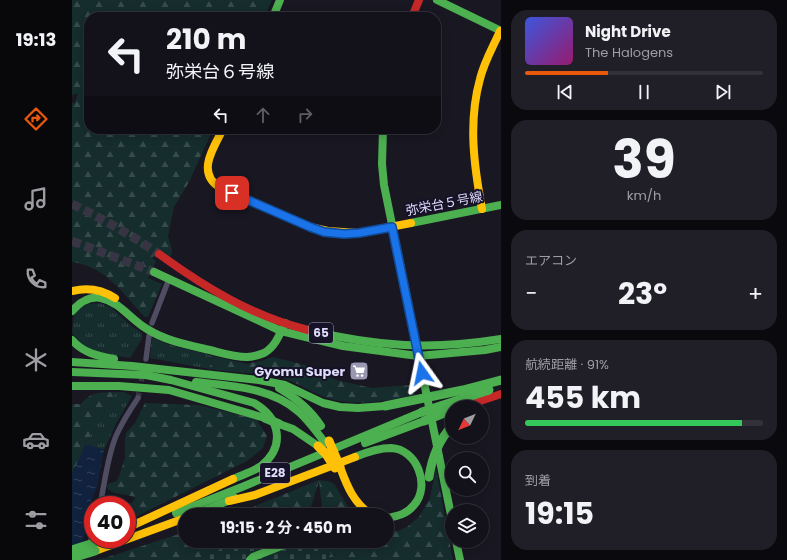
<!DOCTYPE html>
<html lang="ja">
<head>
<meta charset="utf-8">
<style>
	:root { --surface:#13111a; --page:#201f27; --text:#f1f3f6; --muted:#9d9da2; --line:#323139; --accent:#ea580c }
	body { margin:0; font-family:Poppins,"Noto Sans JP",sans-serif; background:var(--page); color:var(--text); height:100vh; display:flex; flex-direction:column; font-size:15px; white-space:nowrap }
	* { box-sizing:border-box; margin:0 }
	p { font-size:13px; color:var(--muted) }
	.icon { flex:none; width:22px; height:22px; fill:none; stroke:currentColor; stroke-width:2; stroke-linecap:round; stroke-linejoin:round }
	.map { position:relative; flex:1; overflow:hidden }
	.panel { display:flex; flex-direction:column; gap:10px; padding:10px; background:#0a090e; width:286px }
	.panel>* { flex:none }
	.hud { position:absolute; left:12px; top:12px; width:357px; height:122px; border-radius:16px; box-shadow:0 2px 10px #0003,0 0 0 1px var(--line); background:#13111a; color:var(--text); overflow:hidden }
	.needle { width:26px; rotate:227deg }
	.fabs { position:absolute; left:373px; top:400px; display:grid; gap:8px }
	.fabs a { display:grid; place-items:center; width:44px; height:44px; border-radius:50%; background:var(--surface); box-shadow:0 2px 10px #0003,0 0 0 1px var(--line); font-size:20px }
	.speed { position:absolute; left:12px; top:496px; display:flex; gap:8px; font-size:20px; font-weight:700; text-align:center }
	.speed>* { display:grid; place-content:center; width:52px; height:52px; border-radius:50%; background:var(--surface); box-shadow:0 2px 10px #0003,0 0 0 1px var(--line); line-height:1 }
	.speed .limit { border:6px solid #d22; background:#fff; color:#111 }
	.pin { position:absolute; display:grid; place-items:center; width:34px; height:34px; color:#fff; margin:-17px; border-radius:8px; box-shadow:0 2px 6px #0006 }
	.me { position:absolute; width:44px; margin:-22px; rotate:348deg; stroke-linejoin:round; filter:drop-shadow(0 0 3px #0008) }
	.turn { display:flex; align-items:center; gap:14px; height:84px; padding:0 16px; font-size:18px }
	.turn .icon { width:52px; height:52px; stroke-width:2.5 }
	.turn b { display:block; font-size:28px; line-height:34px }
	.lanes { display:flex; align-items:center; height:38px; padding:0 16px; background:#0003; justify-content:center; gap:20px; direction:ltr }
	.lanes .off { opacity:.35 }
	.big { font-size:30px; font-weight:700; line-height:1.1 }
	.panel .tile { flex:1; display:flex; flex-direction:column; justify-content:center; gap:6px; min-width:0; padding:0 14px; border-radius:16px; background:var(--page) }
	.panel .dial { align-items:center; gap:0 }
	.dial b { font-size:52px; line-height:1 }
	.song { display:flex; align-items:center; gap:12px }
	.cover { width:48px; height:48px; border-radius:6px; background:linear-gradient(135deg,hsl(230 70% 55%),hsl(320 70% 35%)) }
	.played { height:4px; border-radius:2px; background:linear-gradient(90deg,var(--accent) 35%,var(--line) 35%) }
	.keys { display:flex; justify-content:space-around; direction:ltr }
	.heat { display:flex; justify-content:space-between; align-items:center; font-size:22px; direction:ltr }
	.charge { height:6px; border-radius:3px; background:linear-gradient(90deg,#34c759 91%,var(--line) 0) }
	.trip { position:absolute; left:106px; top:508px; width:216px; height:40px; border-radius:20px; background:var(--surface); box-shadow:0 2px 10px #0003,0 0 0 1px var(--line); font-weight:700; line-height:40px; text-align:center }
	main { display:flex; flex:1; min-height:0 }
	.menu { display:flex; flex-direction:column; width:72px; justify-content:space-around; align-items:center; background:#08070a; color:var(--muted) }
	.menu .icon { width:28px; height:28px }
	.menu .selected { color:var(--accent) }
	.menu b { font-size:18px; color:var(--text) }
	.map>svg:first-child { display:block }
	.grass { fill:url(#grass-tufts) }
	.forest { fill:url(#forest-firs) }
	.cemetery { fill:url(#cemetery-stones) }
	.water { fill:url(#water-ripples) }
	.lines { fill:none; stroke-linecap:round; stroke-linejoin:round }
	.street-tunnel { stroke:#373543; stroke-width:5.5; stroke-dasharray:5.5 3; stroke-linecap:butt }
	.primary-tunnel { stroke:#373543; stroke-width:9; stroke-dasharray:9 4.5; stroke-linecap:butt }
	.street { stroke:#4e4d62; stroke-width:5.5 }
	.fast { stroke:#4caf50; stroke-width:8 }
	.slow { stroke:#ffc107; stroke-width:8 }
	.jam { stroke:#c62828; stroke-width:8 }
	.fast-bridge { stroke:#4caf50; stroke-width:9 }
	.slow-bridge { stroke:#ffc107; stroke-width:9 }
	.route-casing { stroke:#114b97; stroke-width:10 }
	.route { stroke:#1a73e8; stroke-width:7 }
	.labels { text-anchor:middle; stroke-width:4; stroke-linejoin:round; paint-order:stroke }
	.shield { fill:#161227; stroke:#a39fbc; stroke-width:1 }
	.shield-label { font-size:12px; font-weight:bold; fill:#dfdcfc }
	.street-label { font-size:13px; fill:#dfdcfc; stroke:#161227 }
	.poi-label { font-size:13px; font-weight:bold; fill:#dfdcfc; stroke:#161227; text-anchor:end }
</style>
</head>
<body>
<main>
<nav class="menu">
<b>19:13</b>
<svg class="icon selected" aria-label="directions" viewBox="0 0 24 24"><path d="M12 3l9 9-9 9-9-9zM9 14v-3h6M13 9l2 2-2 2"/></svg>
<svg class="icon" aria-label="music" viewBox="0 0 24 24"><path d="M9 18V5l10-2v13"/><circle cx="6" cy="18" r="3"/><circle cx="16" cy="16" r="3"/></svg>
<svg class="icon" aria-label="phone" viewBox="0 0 24 24"><path d="M5 4h4l2 5-3 2q2 4 5 5l2-3 5 2v4C11 20 4 13 5 4z"/></svg>
<svg class="icon" aria-label="climate" viewBox="0 0 24 24"><path d="M12 3v18M4 7l16 10M4 17L20 7"/></svg>
<svg class="icon" aria-label="car" viewBox="0 0 24 24"><path d="M5 17H2v-5l4-1 3-4h7l3 4 3 1v5h-3M9 17h6M6 11h13"/><circle cx="7" cy="17" r="2"/><circle cx="17" cy="17" r="2"/></svg>
<svg class="icon" aria-label="filters" viewBox="0 0 24 24"><path d="M4 7h16M4 17h16"/><circle cx="9" cy="7" r="2"/><circle cx="15" cy="17" r="2"/></svg>
</nav>
<div class="map">
<svg width="429" height="560" viewBox="0 0 429 560">
	<defs>
		<pattern id="grass-tufts" width="24" height="20" patternUnits="userSpaceOnUse"><rect width="24" height="20" fill="#162d2d"/><path d="M3 7l-1-3M5 7V3M7 7l1-3M15 17l-1-3M17 17v-4M19 17l1-3" fill="none" stroke="#374b4c"/></pattern>
		<pattern id="forest-firs" width="22" height="20" patternUnits="userSpaceOnUse"><rect width="22" height="20" fill="#162d2d"/><path d="M5 1l3.5 6h-7zM16 11l3.5 6h-7z" fill="#374b4c"/></pattern>
		<pattern id="cemetery-stones" width="16" height="16" patternUnits="userSpaceOnUse"><rect width="16" height="16" fill="#162d2d"/><path d="M2 7V4a2 2 0 0 1 4 0v3zM10 15v-3a2 2 0 0 1 4 0v3z" fill="#374b4c"/></pattern>
		<pattern id="water-ripples" width="26" height="14" patternUnits="userSpaceOnUse"><rect width="26" height="14" fill="#11223f"/><path d="M2 4q2-2 4 0t4 0M15 11q2-2 4 0t4 0" fill="none" stroke="#33425c"/></pattern>
	</defs>
	<rect width="100%" height="100%" fill="#191722"/>
	<g class="grass">
		<path d="M28,303L40,308L57,324L70,333V339L58,358L23,352L5,341L0,332L2,315L6,309L16,304Z"/>
		<path d="M80,338L98,345L141,356L137,369L78,358Z"/>
		<path d="M43,392H52L60,396L44,424L32,450L14,444Z"/>
	</g>
	<g class="forest">
		<path d="M0,0H200L192,17H17V129H141L117,182L102,207L96,236L100,250L99,256L96,258L88,249L80,258L84,261L76,278L90,284L76,317H73C50,293 35,267 0,262V103H3L6,93L0,95Z"/>
		<path d="M141,356L175,364L189,361L201,357L233,365L264,380L300,388L338,385L343,389V395C312,401 280,408 250,396C237,391 226,383 213,379C189,372 162,373 137,369Z"/>
		<path d="M43,392L14,444L0,474V404H9C20,391 27,393 43,392Z"/>
		<path d="M73,403L127,405L184,419L195,436L191,448L175,461L55,521V505H31V503C41,505 51,506 60,503L64,497L43,493L36,490L35,487L36,484L43,482L46,479L53,458V440L54,433L63,423Z"/>
		<path d="M364,468L381,560H254L259,554L250,541H315V531H326L335,527L347,517L358,498Z"/>
		<path d="M247,480L259,482L263,485L281,515H251L247,481L238,510L226,515H161Z"/>
		<path d="M113,532V541H167L123,560H24L33,558Z"/>
	</g>
	<path class="cemetery" d="M167,541H250L259,554L254,560H123Z"/>
	<path class="water" d="M14,444L32,450L25,487L14,515L15,526L6,559L0,560V474Z"/>
	<g class="lines">
		<path class="street-tunnel" d="M66,398L71,373"/>
		<g class="primary-tunnel">
			<path d="M0,204C31,219 59,235 87,254"/>
			<path d="M0,241L82,272"/>
		</g>
		<g class="street">
			<path d="M80,323L97,279"/>
			<path d="M74,359L77,336"/>
			<path d="M28,505C33,482 35,458 44,436C50,422 58,410 66,398"/>
			<path d="M17,545L21,534"/>
		</g>
		<g class="fast">
			<path d="M365,0L429,31"/>
			<path d="M201,17L208,0"/>
			<path d="M311,129L310,164L312,185L380,520"/>
			<path d="M339,223L429,205"/>
			<path d="M82,272L209,331L271,346L346,356L413,350L429,347"/>
			<path d="M0,311C8,302 18,296 29,298C48,302 59,320 75,329C94,341 116,345 138,350C150,353 162,357 175,357C180,357 187,355 192,353C203,347 208,334 213,323"/>
			<path d="M236,330C305,347 360,350 429,339"/>
			<path d="M0,340C11,353 26,356 42,359"/>
			<path d="M0,362L60,366L187,380L213,385L251,403L268,407L286,408L313,406"/>
			<path d="M0,372L74,375L99,380L182,403C208,418 214,446 189,466C181,472 169,475 161,479"/>
			<path d="M124,382C159,386 199,387 227,412C237,421 245,432 253,443"/>
			<path d="M0,386H47L97,390L193,418"/>
			<path d="M207,388C224,398 238,409 249,426"/>
			<path d="M207,424L221,429L246,446"/>
			<path d="M293,443L352,421"/>
			<path d="M283,457C295,452 306,448 319,448C345,449 359,486 342,505C335,514 326,516 315,518"/>
			<path d="M104,513L170,487L350,412"/>
			<path d="M121,515L163,498"/>
			<path d="M384,541L388,560"/>
			<path d="M25,542L33,539"/>
			<path d="M178,560L181,557L222,541"/>
		</g>
		<g class="slow">
			<path d="M151,129C142,147 124,172 147,187L238,227L256,231L287,233L339,223"/>
			<path d="M410,209C402,166 396,122 408,79C412,62 421,47 428,31"/>
			<path d="M0,291C16,287 29,289 43,298"/>
			<path d="M268,467C275,486 282,504 300,515"/>
			<path d="M157,501L183,495L283,457"/>
			<path d="M55,528L161,479"/>
			<path d="M23,551L113,518"/>
		</g>
		<g class="jam">
			<path d="M340,17L347,0"/>
			<path d="M87,254C134,288 180,316 236,330"/>
			<path d="M390,407L429,394"/>
		</g>
		<g class="fast-bridge">
			<path d="M313,406L391,390L429,380"/>
			<path d="M350,412L417,390"/>
			<path d="M193,418L207,424"/>
			<path d="M352,421L380,410"/>
			<path d="M357,477C360,457 366,441 380,426"/>
			<path d="M0,550L25,542"/>
			<path d="M0,558L23,551"/>
		</g>
		<g class="slow-bridge">
			<path d="M257,441L268,467"/>
			<path d="M246,446L254,454L263,468"/>
		</g>
	</g>
	<g class="lines">
		<g class="route-casing">
			<path id="route" d="M160,193L238,227L252,232L272,234L287,233L320,227L350,373"/>
		</g>
		<use href="#route" class="route"/>
	</g>
	<defs>
		<g id="supermarket-square" transform="scale(1)"><rect x="-9" y="-9" width="18" height="18" rx="4" fill="#9a97b0" stroke="#161227"/><path d="M-6-5.5h2.5l.6 2H6L4.5 2H-2.5L-4.4-4H-6ZM-1.5 3.2a1.3 1.3 0 1 0 .1 0ZM3 3.2a1.3 1.3 0 1 0 .1 0Z" fill="#fff"/></g>
	</defs>
	<g fill-rule="evenodd">
		<use href="#supermarket-square" x="287" y="371"/>
	</g>
	<g class="labels">
		<g class="shield">
			<rect x="237" y="323" width="24" height="20" rx="3"/>
			<rect x="188" y="463" width="30" height="20" rx="3"/>
		</g>
		<g class="shield-label">
			<text x="249" y="337">65</text>
			<text x="203" y="477">E28</text>
		</g>
		<g class="street-label">
			<text transform="translate(372 203) rotate(-11)" y="5">弥栄台５号線</text>
		</g>
		<g class="poi-label">
			<text x="273" y="376">Gyomu Super</text>
		</g>
	</g>
</svg>
<div class="fabs">
<a><svg class="needle" viewBox="-14 -14 28 28"><path d="M0-13l5 13h-10z" fill="#e53935"/><path d="M0 13l5-13h-10z" fill="#9d9da2"/></svg></a>
<a><svg class="icon" aria-label="search" viewBox="0 0 24 24"><circle cx="10" cy="10" r="6"/><path d="M15 15l6 6"/></svg></a>
<a><svg class="icon" aria-label="layers" viewBox="0 0 24 24"><path d="M12 4l9 5-9 5-9-5zM3 14l9 5 9-5"/></svg></a>
</div>
<div class="speed"><div class="limit">40</div></div>
<div class="pin" style="left:160px;top:193px;background:#d93025"><svg class="icon" aria-label="arrive" viewBox="0 0 24 24"><path d="M6 21V4h12l-3 4 3 4H6"/></svg></div>
<svg class="me" style="left:350px;top:373px" viewBox="-20 -20 40 40"><path d="M0-17L14 15 0 8-14 15z" fill="#1a73e8" stroke="#fff" stroke-width="4"/></svg>
<div class="trip">19:15 · 2 分 · 450 m</div>
<div class="hud">
<div class="turn"><svg class="icon" aria-label="left" viewBox="0 0 24 24"><path d="M17 20v-9H6M10 6l-5 5 5 5"/></svg><div><b>210 m</b>弥栄台６号線</div></div>
<div class="lanes"><svg class="icon" aria-label="left" viewBox="0 0 24 24"><path d="M17 20v-9H6M10 6l-5 5 5 5"/></svg><svg class="icon off" aria-label="ahead" viewBox="0 0 24 24"><path d="M12 20V5M6 11l6-6 6 6"/></svg><svg class="icon off" aria-label="right" viewBox="0 0 24 24"><path d="M7 20v-9h11M14 6l5 5-5 5"/></svg></div>
</div>
</div>
<section class="panel">
<div class="tile">
<div class="song"><i class="cover"></i><div><b>Night Drive</b><p>The Halogens</p></div></div>
<div class="played"></div>
<div class="keys"><svg class="icon" aria-label="previous" viewBox="0 0 24 24"><path d="M18 5L8 12l10 7zM5 5v14"/></svg><svg class="icon" aria-label="pause" viewBox="0 0 24 24"><path d="M8 5v14M16 5v14"/></svg><svg class="icon" aria-label="next" viewBox="0 0 24 24"><path d="M6 5l10 7-10 7zM19 5v14"/></svg></div>
</div>
<div class="tile dial"><b>39</b><p>km/h</p></div>
<div class="tile"><p>エアコン</p>
<div class="heat"><a>−</a><b class="big">23°</b><a>+</a></div>
</div>
<div class="tile"><p>航続距離 · 91%</p><b class="big">455 km</b><div class="charge"></div></div>
<div class="tile"><p>到着</p><b class="big">19:15</b></div>
</section>
</main>
</body>
</html>
